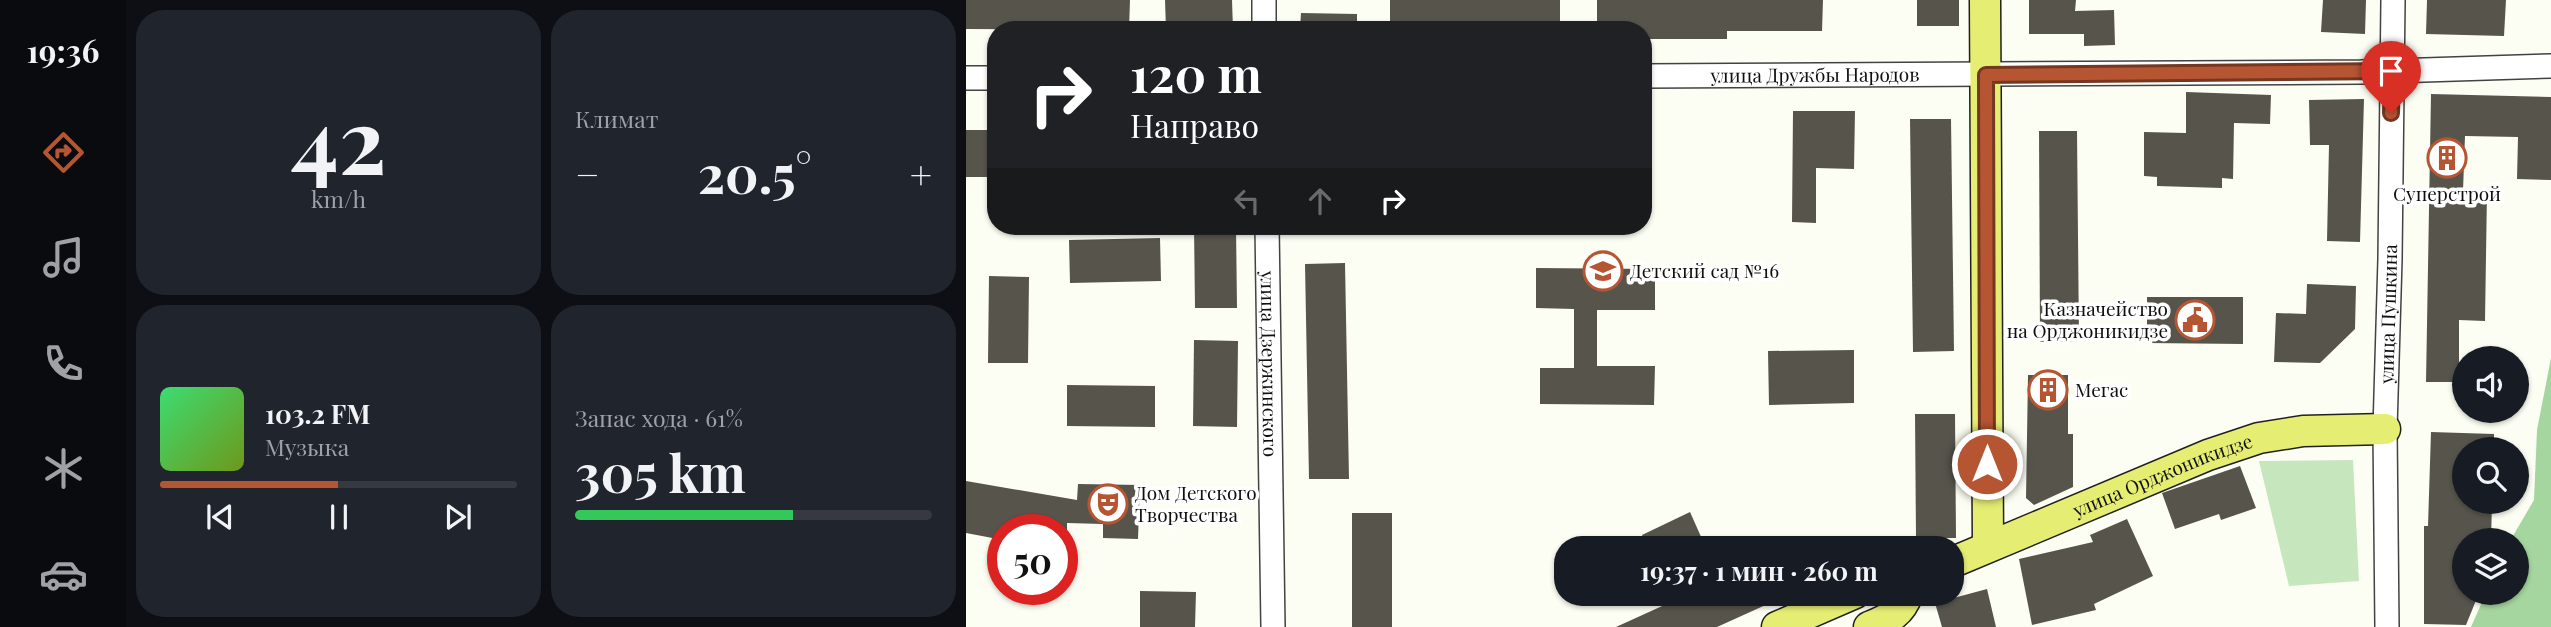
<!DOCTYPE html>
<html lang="ru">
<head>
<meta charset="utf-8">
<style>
	:root { --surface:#171b24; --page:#20242c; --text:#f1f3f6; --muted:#9ea1a6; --line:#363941; --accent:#b55532 }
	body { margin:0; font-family:"Playfair Display",serif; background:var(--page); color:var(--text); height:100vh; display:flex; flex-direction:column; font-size:26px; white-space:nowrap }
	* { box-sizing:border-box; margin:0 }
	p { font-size:23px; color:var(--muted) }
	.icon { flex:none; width:38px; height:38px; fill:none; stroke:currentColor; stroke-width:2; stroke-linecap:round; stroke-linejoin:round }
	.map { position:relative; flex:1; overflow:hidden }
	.panel { display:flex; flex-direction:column; gap:10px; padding:10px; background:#0d0f14; width:840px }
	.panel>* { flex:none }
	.hud { position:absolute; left:21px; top:21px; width:665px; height:214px; border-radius:28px; box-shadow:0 2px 5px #0004; background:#202124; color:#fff; overflow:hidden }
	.fabs { position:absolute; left:1486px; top:346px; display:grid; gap:14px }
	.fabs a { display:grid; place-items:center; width:77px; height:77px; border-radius:50%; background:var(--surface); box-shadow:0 2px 5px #0004; font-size:35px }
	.speed { position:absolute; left:21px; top:514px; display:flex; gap:14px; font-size:35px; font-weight:700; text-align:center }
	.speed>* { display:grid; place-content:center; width:91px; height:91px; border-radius:50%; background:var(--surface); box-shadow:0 2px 5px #0004; line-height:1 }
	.speed .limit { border:10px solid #d22; background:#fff; color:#111 }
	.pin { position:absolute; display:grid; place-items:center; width:60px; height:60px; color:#fff; margin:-72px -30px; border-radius:50% 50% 50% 0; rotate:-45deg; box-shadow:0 0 7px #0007 }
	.pin .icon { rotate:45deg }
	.me { position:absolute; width:77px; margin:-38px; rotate:0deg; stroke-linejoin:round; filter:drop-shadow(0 0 5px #0008) }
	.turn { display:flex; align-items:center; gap:24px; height:147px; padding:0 28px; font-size:32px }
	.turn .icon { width:91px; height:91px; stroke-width:2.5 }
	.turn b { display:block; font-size:49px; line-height:60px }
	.lanes { display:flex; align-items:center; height:66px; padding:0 28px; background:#0003; justify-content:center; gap:35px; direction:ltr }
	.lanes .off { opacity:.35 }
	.big { font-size:52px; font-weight:700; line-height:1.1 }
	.panel .card { flex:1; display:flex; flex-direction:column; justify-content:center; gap:10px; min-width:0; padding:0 24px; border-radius:28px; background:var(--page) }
	.panel .dial { align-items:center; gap:0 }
	.dial b { font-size:91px; line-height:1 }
	.song { display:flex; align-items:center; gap:21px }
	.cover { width:84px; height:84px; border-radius:10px; background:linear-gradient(135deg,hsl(140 70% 55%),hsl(80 70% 35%)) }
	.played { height:7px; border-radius:4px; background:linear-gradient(90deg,var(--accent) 50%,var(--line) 50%) }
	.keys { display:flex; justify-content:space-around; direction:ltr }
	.heat { display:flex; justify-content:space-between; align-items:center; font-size:38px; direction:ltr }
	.charge { height:10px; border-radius:5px; background:linear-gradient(90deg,#34c759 61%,var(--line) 0) }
	.panel .tiles { flex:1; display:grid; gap:10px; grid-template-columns:repeat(2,1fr) }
	.trip { position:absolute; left:588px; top:536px; width:410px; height:70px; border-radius:28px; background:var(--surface); box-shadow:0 2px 5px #0004; font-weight:700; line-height:70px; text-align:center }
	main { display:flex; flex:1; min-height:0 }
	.tab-bar { display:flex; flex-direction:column; width:126px; justify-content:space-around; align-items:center; background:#090b0e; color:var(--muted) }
	.tab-bar .icon { width:49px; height:49px }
	.tab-bar .on { color:var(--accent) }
	.tab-bar b { font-size:32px; color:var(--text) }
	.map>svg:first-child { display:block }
	.green { fill:#c6e6be }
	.forest { fill:#a6d69f }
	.building { fill:#57544c }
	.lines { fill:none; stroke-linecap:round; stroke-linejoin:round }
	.minor-casing { stroke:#424242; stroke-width:26 }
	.major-casing { stroke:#202020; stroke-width:33 }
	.minor { stroke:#fff; stroke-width:23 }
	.major { stroke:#e5ed73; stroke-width:30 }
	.route-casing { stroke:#763720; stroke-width:18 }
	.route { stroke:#b55532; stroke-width:12 }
	.labels { text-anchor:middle; stroke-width:7; stroke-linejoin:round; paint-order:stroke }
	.street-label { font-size:19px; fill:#0f0f0f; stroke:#fff }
	.poi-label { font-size:19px; fill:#0f0f0f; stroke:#fff; text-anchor:start }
</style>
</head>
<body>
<main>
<nav class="tab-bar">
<b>19:36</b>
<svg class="icon on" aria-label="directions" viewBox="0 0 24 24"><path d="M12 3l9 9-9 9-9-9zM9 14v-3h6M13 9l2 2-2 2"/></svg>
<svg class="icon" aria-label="music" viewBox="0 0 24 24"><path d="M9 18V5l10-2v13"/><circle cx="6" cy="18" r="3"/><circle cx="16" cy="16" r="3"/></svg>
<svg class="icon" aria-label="phone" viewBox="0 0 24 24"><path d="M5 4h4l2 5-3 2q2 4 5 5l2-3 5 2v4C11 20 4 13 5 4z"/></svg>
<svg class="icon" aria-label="climate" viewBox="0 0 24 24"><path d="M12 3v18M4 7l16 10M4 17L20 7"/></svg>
<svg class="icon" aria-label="car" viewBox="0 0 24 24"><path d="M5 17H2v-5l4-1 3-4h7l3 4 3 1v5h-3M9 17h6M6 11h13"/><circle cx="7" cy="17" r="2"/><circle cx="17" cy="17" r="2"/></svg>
</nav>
<section class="panel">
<div class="tiles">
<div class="card dial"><b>42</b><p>km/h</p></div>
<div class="card"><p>Климат</p>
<div class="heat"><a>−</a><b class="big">20.5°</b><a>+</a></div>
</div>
<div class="card">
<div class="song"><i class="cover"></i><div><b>103.2 FM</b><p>Музыка</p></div></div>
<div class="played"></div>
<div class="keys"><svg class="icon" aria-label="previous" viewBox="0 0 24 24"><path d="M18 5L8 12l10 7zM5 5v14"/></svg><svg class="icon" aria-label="pause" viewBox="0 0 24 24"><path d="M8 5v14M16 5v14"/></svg><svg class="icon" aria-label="next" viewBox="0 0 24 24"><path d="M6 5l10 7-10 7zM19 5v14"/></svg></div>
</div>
<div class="card"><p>Запас хода · 61%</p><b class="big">305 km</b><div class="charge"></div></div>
</div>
</section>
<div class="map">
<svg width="1585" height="627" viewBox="0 0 1585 627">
	<rect width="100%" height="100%" fill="#fdfef3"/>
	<path class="green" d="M1387,460L1393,581L1323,586L1293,461Z"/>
	<path class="forest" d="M1585,358V627H1505L1520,593H1550V541H1544L1568,500L1571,430Z"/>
	<g class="building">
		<path d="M0,0H164L163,30L0,29Z"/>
		<path d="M199,0H266L267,30H200Z"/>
		<rect x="424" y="0" width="170" height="30"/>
		<path d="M631,0H857L856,31H761V39H677V30H631Z"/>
		<rect x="951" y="0" width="42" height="26"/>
		<path d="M1063,0H1110L1109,11L1148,10L1149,45L1118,46V34H1063Z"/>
		<path d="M1357,0H1400L1399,34L1355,32Z"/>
		<path d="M1461,0H1540L1538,36L1460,34Z"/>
		<path d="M335,13L391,14V30H334Z"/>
		<path d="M1220,92L1305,95L1304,124L1268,123L1267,179L1256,178V188L1191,186V177L1178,176V132L1220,133Z"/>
		<path d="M1465,94L1585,97V180L1551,179L1552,137L1499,136L1497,191H1521L1519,321L1493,320V382H1460Z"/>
		<path d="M1398,99L1394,242L1361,241L1363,145H1344L1343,100Z"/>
		<path d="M827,111H889L888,169L850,168V223L826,222Z"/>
		<path d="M944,119H985L988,351L947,352Z"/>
		<rect x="0" y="130" width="30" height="47"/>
		<path d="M1073,131H1111L1113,341L1074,342Z"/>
		<path d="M228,226H270L271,308H229Z"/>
		<path d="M194,238L195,281L104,283L103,240Z"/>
		<path d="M379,263L383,479H343L339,264Z"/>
		<path d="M570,268L689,269V310H631V366H689L688,405L574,404V368H608V309L570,308Z"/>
		<path d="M23,276L63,277L62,363H22Z"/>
		<path d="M1341,284L1390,286L1389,329L1354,363L1308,362L1310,313L1340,314Z"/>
		<path d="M1181,297H1277V344L1181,343Z"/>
		<path d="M228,340L272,341L271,427L227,426Z"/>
		<path d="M888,350V403L803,405L802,351Z"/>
		<path d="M1062,375H1102V434H1107V487L1068,505L1060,498Z"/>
		<path d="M101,385L189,386V427L101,426Z"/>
		<path d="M949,414H989L990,538H950Z"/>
		<path d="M1465,432L1528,434V450H1498V502H1526L1525,541H1498V593H1513L1500,625L1458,624V526H1462Z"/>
		<path d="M1274,466L1290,508L1255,520L1253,514L1209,529L1196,493Z"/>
		<path d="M0,481L111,500L112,484L174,485L172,539L137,538V524L101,523V530H37V540L0,533Z"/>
		<path d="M724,512L740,548H681L676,535Z"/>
		<rect x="386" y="513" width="40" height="114"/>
		<path d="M1161,519L1187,576L1128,604L1130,610L1066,625L1053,559L1127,542L1124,535Z"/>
		<path d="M1021,589L1030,627H976L969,603Z"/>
		<path d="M174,591L230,592L229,627H174Z"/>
		<path d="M701,593H826L751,627H650L705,602Z"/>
	</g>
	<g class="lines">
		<g class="minor-casing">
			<g id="minor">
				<path d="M298,0V30"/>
				<path id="s1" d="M677,76L1395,72L1585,66"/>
				<path d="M0,78H30"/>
				<path id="s2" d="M301,226L307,627"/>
				<path id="s3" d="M1421,627L1419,429L1424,259L1427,0"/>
			</g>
		</g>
		<g class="major-casing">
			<g id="major">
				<path d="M1019,0L1022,546"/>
				<path id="s4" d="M985,563L1242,455L1293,438L1337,431L1419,429"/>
				<path d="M811,627L889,593"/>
				<path d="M903,627C922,619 935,614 942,593"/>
			</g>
		</g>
		<use href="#minor" class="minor"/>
		<use href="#major" class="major"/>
	</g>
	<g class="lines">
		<g class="route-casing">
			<path id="route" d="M1021,464L1020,75L1426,71L1425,113"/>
		</g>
		<use href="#route" class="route"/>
	</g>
	<defs>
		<g id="building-ring" transform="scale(2.0125)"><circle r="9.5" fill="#fff" stroke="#b55532" stroke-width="1.5"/><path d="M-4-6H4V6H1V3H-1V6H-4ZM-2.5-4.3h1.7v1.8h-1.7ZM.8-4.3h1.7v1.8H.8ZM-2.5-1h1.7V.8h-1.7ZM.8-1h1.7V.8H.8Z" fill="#b55532"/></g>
		<g id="school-ring" transform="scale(2.0125)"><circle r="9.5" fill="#fff" stroke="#b55532" stroke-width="1.5"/><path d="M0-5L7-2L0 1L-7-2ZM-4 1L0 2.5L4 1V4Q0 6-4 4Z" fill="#b55532"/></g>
		<g id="civic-ring" transform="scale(2.0125)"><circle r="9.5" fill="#fff" stroke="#b55532" stroke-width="1.5"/><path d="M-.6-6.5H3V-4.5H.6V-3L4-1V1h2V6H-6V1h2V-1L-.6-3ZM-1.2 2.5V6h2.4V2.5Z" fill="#b55532"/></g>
		<g id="theatre-ring" transform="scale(2.0125)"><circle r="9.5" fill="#fff" stroke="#b55532" stroke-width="1.5"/><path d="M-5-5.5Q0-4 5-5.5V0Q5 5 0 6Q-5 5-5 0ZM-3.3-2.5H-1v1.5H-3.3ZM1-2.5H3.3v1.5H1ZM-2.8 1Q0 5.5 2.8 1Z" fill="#b55532"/></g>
	</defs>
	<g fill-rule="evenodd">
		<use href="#building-ring" x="1481" y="158"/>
		<use href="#school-ring" x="637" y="271"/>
		<use href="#civic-ring" x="1229" y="320"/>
		<use href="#building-ring" x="1082" y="390"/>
		<use href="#theatre-ring" x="142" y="504"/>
	</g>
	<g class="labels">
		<g class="street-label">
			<text dy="7" stroke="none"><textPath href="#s1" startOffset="172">улица Дружбы Народов</textPath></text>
			<text dy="7" stroke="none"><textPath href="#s3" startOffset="313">улица Пушкина</textPath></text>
			<text dy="7" stroke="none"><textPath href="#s2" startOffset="138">улица Дзержинского</textPath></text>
			<text dy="7" stroke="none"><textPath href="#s4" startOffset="229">улица Орджоникидзе</textPath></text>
		</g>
		<g class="poi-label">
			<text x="1481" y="201" text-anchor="middle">Суперстрой</text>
			<text x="664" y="278">Детский сад №16</text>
			<text x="1202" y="316" text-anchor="end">Казначейство<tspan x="1202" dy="22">на Орджоникидзе</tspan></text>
			<text x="1109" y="397">Мегас</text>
			<text x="169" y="500">Дом Детского<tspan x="169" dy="22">Творчества</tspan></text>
		</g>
	</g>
</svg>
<div class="fabs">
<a><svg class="icon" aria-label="sound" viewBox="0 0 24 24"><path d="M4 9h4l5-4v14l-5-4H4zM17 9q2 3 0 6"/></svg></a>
<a><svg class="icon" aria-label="search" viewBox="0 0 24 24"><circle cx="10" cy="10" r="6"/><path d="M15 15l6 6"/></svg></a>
<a><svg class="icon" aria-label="layers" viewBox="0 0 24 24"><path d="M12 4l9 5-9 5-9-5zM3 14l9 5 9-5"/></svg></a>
</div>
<div class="speed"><div class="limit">50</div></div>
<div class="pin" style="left:1425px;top:113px;background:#d93025"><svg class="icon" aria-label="arrive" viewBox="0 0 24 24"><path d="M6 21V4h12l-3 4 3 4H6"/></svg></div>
<svg class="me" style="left:1021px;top:464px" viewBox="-20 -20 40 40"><circle r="17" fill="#b55532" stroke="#fff" stroke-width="3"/><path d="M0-11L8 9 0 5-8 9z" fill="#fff"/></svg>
<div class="trip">19:37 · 1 мин · 260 m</div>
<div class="hud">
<div class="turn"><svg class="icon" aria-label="right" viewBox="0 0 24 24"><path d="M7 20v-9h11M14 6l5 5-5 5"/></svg><div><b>120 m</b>Направо</div></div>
<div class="lanes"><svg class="icon off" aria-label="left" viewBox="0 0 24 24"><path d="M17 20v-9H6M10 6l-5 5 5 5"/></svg><svg class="icon off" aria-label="ahead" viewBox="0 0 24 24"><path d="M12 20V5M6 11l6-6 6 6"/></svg><svg class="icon" aria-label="right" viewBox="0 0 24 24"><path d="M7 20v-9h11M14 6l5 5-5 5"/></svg></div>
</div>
</div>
</main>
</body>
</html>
